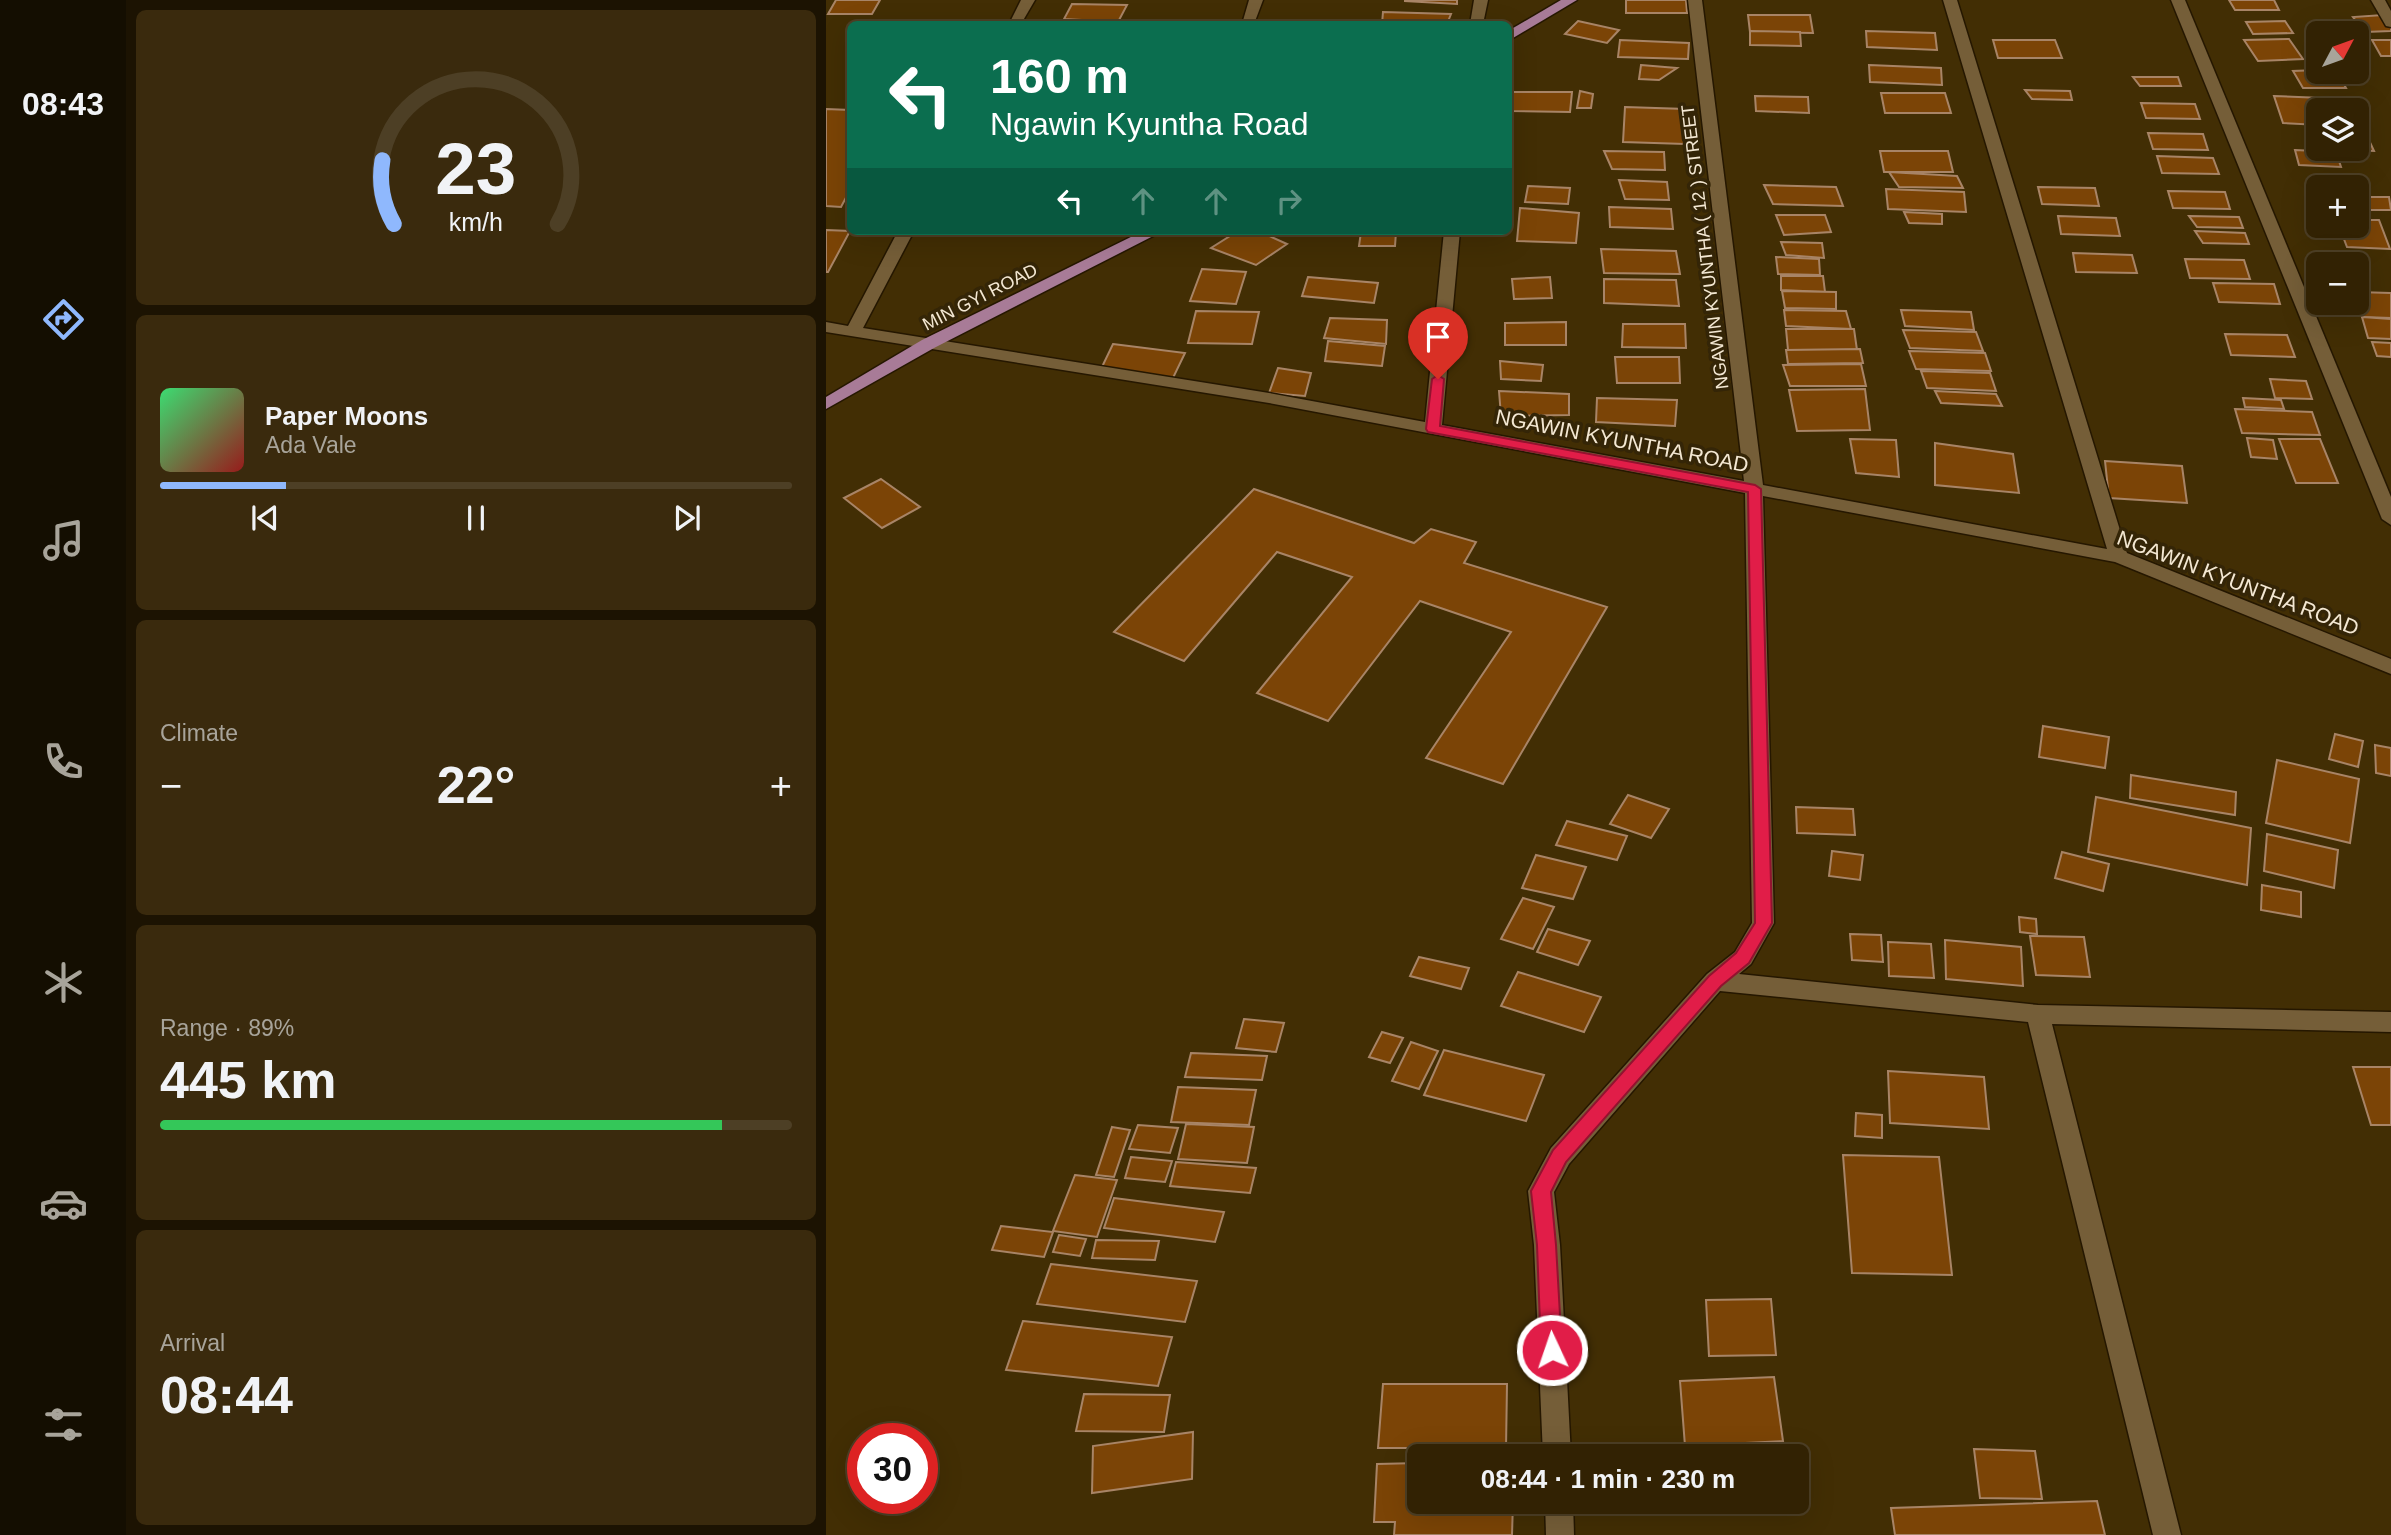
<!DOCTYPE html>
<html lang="en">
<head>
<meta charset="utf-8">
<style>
	:root { --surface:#322203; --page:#3a2a0d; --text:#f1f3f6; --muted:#a8a49a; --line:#4d3f25; --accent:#8fb8fd }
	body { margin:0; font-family:Helvetica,sans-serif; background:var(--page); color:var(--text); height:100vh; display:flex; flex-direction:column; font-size:26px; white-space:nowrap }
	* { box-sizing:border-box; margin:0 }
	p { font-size:23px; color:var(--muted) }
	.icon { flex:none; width:38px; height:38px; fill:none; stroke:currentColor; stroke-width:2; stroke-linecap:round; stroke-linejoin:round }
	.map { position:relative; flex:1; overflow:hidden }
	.side { display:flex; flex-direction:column; gap:10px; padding:10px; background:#1c1302; width:700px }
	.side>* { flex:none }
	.guide { position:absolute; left:21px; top:21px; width:665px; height:214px; border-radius:10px; box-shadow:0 7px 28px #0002,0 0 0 2px var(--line); background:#0b6e4f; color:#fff; overflow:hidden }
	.needle { width:46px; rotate:49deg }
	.controls { position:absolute; left:1480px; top:21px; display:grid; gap:14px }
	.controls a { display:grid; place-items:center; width:63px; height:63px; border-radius:10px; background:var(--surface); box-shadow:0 7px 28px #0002,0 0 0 2px var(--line); font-size:35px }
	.speed { position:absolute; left:21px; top:1423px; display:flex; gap:14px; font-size:35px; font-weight:700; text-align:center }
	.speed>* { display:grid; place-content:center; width:91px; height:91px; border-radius:50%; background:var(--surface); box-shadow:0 7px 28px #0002,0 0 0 2px var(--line); line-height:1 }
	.speed .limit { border:10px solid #d22; background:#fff; color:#111 }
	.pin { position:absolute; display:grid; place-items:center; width:60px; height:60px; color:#fff; margin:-72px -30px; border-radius:50% 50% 50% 0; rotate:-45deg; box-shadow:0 0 7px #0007 }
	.pin .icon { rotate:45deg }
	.me { position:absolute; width:77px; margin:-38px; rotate:357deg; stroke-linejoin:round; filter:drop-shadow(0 0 5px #0008) }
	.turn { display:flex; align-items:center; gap:24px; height:147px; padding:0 28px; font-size:32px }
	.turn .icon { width:91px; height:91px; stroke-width:2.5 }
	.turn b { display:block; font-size:49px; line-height:60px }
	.lanes { display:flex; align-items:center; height:66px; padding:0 28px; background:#0003; justify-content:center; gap:35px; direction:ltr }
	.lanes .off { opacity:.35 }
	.big { font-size:52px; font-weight:600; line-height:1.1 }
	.side .widget { flex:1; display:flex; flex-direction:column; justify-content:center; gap:10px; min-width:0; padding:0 24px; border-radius:10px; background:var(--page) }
	.side .dial { align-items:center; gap:0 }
	.dial svg { height:182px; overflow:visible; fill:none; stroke:var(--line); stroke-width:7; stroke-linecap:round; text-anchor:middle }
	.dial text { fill:var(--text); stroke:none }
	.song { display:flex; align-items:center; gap:21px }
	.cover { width:84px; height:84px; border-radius:10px; background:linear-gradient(135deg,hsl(140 70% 55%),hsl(0 70% 35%)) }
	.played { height:7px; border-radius:4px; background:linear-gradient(90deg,var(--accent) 20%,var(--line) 20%) }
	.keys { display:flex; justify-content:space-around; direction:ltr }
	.heat { display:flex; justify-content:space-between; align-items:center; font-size:38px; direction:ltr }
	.charge { height:10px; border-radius:5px; background:linear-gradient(90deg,#34c759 89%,var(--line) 0) }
	.trip { position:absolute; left:581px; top:1444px; width:402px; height:70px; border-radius:10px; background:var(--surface); box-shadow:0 7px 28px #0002,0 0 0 2px var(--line); font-weight:600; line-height:70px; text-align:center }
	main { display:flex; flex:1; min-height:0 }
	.dock { display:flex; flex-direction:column; width:126px; justify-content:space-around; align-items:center; background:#140e01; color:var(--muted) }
	.dock .icon { width:49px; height:49px }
	.dock .selected { color:var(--accent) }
	.dock b { font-size:32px; color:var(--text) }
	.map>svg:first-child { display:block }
	.building { fill:#7b4406; stroke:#a88466; stroke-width:2 }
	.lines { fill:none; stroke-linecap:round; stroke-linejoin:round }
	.minor-casing { stroke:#251700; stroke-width:3 }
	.major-casing { stroke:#251700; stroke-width:3 }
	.minor { fill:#755e38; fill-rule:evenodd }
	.major { fill:#a87b97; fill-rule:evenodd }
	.route { fill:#e11d48; stroke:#92132f; stroke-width:2 }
	.labels { text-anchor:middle; stroke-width:7; stroke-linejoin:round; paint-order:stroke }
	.far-street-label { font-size:18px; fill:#f4e8d3; stroke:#342507 }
	.street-label { font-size:21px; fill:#f4e8d3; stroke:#342507 }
</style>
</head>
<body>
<main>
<nav class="dock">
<b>08:43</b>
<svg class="icon selected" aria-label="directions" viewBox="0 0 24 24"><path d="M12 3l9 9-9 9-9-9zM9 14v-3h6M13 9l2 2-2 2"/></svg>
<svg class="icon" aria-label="music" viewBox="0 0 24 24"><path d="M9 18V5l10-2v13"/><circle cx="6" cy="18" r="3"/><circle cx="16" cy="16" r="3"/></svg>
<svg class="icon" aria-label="phone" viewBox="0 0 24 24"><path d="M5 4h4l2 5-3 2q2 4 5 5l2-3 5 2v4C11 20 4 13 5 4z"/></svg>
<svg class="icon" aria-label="climate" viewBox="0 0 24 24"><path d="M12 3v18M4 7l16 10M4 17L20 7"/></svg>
<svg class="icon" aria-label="car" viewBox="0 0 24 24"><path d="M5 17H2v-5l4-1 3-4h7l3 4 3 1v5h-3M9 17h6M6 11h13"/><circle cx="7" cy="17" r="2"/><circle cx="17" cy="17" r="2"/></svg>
<svg class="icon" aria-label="filters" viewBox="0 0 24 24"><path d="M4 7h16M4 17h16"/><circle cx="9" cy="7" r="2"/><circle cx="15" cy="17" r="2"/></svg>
</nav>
<section class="side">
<div class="widget dial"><svg viewBox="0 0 100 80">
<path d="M14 69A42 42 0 1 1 86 69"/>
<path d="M14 69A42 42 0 0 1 9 41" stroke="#8fb8fd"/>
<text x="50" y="56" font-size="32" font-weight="700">23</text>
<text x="50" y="72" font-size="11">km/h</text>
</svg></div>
<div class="widget">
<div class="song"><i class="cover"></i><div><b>Paper Moons</b><p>Ada Vale</p></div></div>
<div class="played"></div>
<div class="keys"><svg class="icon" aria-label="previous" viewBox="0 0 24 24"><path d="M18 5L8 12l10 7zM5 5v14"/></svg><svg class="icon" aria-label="pause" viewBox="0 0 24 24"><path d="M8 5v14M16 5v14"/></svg><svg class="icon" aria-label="next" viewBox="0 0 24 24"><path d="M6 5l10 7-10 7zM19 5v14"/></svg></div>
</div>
<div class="widget"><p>Climate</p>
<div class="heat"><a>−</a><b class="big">22°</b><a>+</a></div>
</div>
<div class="widget"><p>Range · 89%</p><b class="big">445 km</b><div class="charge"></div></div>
<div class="widget"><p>Arrival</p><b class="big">08:44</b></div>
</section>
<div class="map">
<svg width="1565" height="1535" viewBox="0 0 1565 1535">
	<rect width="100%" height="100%" fill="#422e04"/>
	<g class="building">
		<path d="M10,0H54L46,14H2Z"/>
		<path d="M631,0V4L579,1V0Z"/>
		<path d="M800,0H860L861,13H800Z"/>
		<path d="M1403,0H1448L1453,10H1409Z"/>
		<path d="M246,4L301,5L292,22L238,19Z"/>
		<path d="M557,12L625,14L621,24H556Z"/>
		<path d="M922,15H984L987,33L924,32Z"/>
		<path d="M1557,15L1565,25V31L1539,32L1527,17Z"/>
		<path d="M752,21L793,30L781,43L739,34Z"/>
		<path d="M1459,21L1467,33L1427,34L1420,22Z"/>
		<path d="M924,31L974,32L975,46L924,45Z"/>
		<path d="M1040,31L1109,33L1111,50L1041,47Z"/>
		<path d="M1463,39L1477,59L1432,61L1418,40Z"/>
		<path d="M794,40L863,43L862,59L792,57Z"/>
		<path d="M1167,40H1229L1236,58H1172Z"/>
		<path d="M1546,40H1565V56H1555Z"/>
		<path d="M815,65L851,68L833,80L813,79Z"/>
		<path d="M1043,65L1115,68L1116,85L1044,82Z"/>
		<path d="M1493,70L1511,72L1520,88H1477L1467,71Z"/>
		<path d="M1307,77H1352L1355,86H1314Z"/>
		<path d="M1199,90L1244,91L1246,100L1206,99Z"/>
		<path d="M754,91L767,94L765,108H751Z"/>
		<path d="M684,92H746L744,112L685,111Z"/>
		<path d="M1055,93H1119L1125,113H1059Z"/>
		<path d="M929,96L982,97L983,113L930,111Z"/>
		<path d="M1448,96L1522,99L1526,110H1493V125L1457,123Z"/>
		<path d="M1315,103L1369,104L1374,119L1320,118Z"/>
		<path d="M799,107L860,109L859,144L797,142Z"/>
		<path d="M0,109L24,110V190L15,207L0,206Z"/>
		<path d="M1322,133L1377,134L1382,150L1327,149Z"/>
		<path d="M1531,138H1542L1548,151L1498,149H1531Z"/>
		<path d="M1469,150L1510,152L1515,167L1473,165Z"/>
		<path d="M778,151L838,152L839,170L786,169Z"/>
		<path d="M1054,151H1122L1127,172H1058Z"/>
		<path d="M1331,156L1387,158L1393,174L1336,173Z"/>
		<path d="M1063,172L1131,176L1137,188L1073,187Z"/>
		<path d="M793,180L841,182L843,200L799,199Z"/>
		<path d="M938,185L1010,187L1017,206L947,204Z"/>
		<path d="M702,186L744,188L742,204L699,202Z"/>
		<path d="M1212,187L1269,188L1273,206L1216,204Z"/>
		<path d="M1060,189L1138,192L1140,212L1062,209Z"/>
		<path d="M1342,191L1399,192L1404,209L1347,208Z"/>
		<path d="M1531,197H1563L1565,210H1531Z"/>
		<path d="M783,207L845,209L847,229L784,227Z"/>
		<path d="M694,208L753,213L750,243L691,241Z"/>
		<path d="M1078,212L1116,214V224L1083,223Z"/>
		<path d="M950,215H999L1005,232L958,235Z"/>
		<path d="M1232,216L1290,218L1294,236L1235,234Z"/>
		<path d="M1363,216L1413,217L1417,228L1371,227Z"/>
		<path d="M1531,220H1553L1564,249L1521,247L1513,226H1531Z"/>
		<path d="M0,230L24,231L2,272H0Z"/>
		<path d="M412,231H432L461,244L430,265L385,248Z"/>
		<path d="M1369,231L1419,233L1423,244L1377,243Z"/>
		<path d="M535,232H570L569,246H533Z"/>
		<path d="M955,242L996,243L998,258L960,255Z"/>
		<path d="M775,249L850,251L854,274L778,273Z"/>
		<path d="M1247,253L1306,255L1311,273L1250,272Z"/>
		<path d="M950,257L993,259L994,275L952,274Z"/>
		<path d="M1359,259L1418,260L1424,279L1364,278Z"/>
		<path d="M376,269L420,272L410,304L364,301Z"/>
		<path d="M955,276H997L999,292L955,290Z"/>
		<path d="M482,277L552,283L548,303L476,296Z"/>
		<path d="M724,277L726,298L688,299L686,279Z"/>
		<path d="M778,279L850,280L853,306L778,303Z"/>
		<path d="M1387,283L1448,284L1454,304L1393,302Z"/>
		<path d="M956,291L1010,292V309L959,308Z"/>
		<path d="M1531,292L1565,293V318L1536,317L1529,303Z"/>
		<path d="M958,310L1020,311L1025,329L960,326Z"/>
		<path d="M1075,310L1145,312L1148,330L1079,326Z"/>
		<path d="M370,311L433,312L426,344L362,343Z"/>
		<path d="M1536,317L1565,319V339L1542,338Z"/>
		<path d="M504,318L561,320L560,344L498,338Z"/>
		<path d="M740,322V345H679V323Z"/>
		<path d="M797,324H859L860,348L796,347Z"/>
		<path d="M960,329H1028L1031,350H962Z"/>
		<path d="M1077,330L1150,332L1157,351L1084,348Z"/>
		<path d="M1399,334L1461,335L1469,357L1405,355Z"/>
		<path d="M502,341L559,346L556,366L499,361Z"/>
		<path d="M1546,342L1565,343V357L1551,356Z"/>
		<path d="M287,344L359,353L346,380L274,371Z"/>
		<path d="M1034,349L1037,363L962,364L960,350Z"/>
		<path d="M1083,351L1159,353L1165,371L1090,369Z"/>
		<path d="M789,357H853L854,383H791Z"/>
		<path d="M674,361L717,365L715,381L675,379Z"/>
		<path d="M1035,364L1040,386H964L957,365Z"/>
		<path d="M452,368L485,373L479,396L443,393Z"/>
		<path d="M1095,371L1164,373L1170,391L1101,388Z"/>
		<path d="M1444,379L1480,381L1486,399L1449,398Z"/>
		<path d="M1039,389L1044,430L971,431L963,390Z"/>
		<path d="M673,391L743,394V415L675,416Z"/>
		<path d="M1109,391L1170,394L1176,406L1115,403Z"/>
		<path d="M771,398L851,400L849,426L770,422Z"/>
		<path d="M1417,398L1455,400L1458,409L1419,407Z"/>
		<path d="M1409,409L1486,412L1494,435L1416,433Z"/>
		<path d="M1421,438L1447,440L1451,459L1425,457Z"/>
		<path d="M1024,439L1070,440L1073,477L1030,473Z"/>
		<path d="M1453,439H1494L1512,483H1470Z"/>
		<path d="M1109,443L1187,454L1193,493L1109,485Z"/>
		<path d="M1279,461L1356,466L1361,503L1283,498Z"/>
		<path d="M55,479L94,507L56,528L18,498Z"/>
		<path d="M428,489L588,543L605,529L650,542L638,563L781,607L677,784L600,758L685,632L594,601L502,721L431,693L526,577L451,552L358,661L288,632Z"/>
		<path d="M1217,726L1283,737L1279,768L1213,757Z"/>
		<path d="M1509,734L1537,741L1532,767L1503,759Z"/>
		<path d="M1549,745L1565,748V776L1550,773Z"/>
		<path d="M1451,760L1533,779L1524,843L1440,823Z"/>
		<path d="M1305,775L1410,792L1409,815L1304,798Z"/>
		<path d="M802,795L843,809L825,838L784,824Z"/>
		<path d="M1270,797L1425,828L1421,885L1262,852Z"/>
		<path d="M970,807L1027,809L1029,835L971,833Z"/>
		<path d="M741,821L801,836L791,860L730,845Z"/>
		<path d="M1441,834L1512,850L1508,888L1438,871Z"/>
		<path d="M1006,851L1037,855L1034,880L1003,876Z"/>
		<path d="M1236,852L1283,864L1277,891L1229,878Z"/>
		<path d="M710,855L760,867L747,899L696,888Z"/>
		<path d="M1436,885L1475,892V917L1435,910Z"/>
		<path d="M697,898L728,907L707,949L675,939Z"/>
		<path d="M1193,917L1210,919L1211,934L1194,932Z"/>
		<path d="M722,929L764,941L752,965L711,952Z"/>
		<path d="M1024,934L1055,935L1057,962L1026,960Z"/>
		<path d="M1204,936L1258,937L1264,977L1210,975Z"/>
		<path d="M1119,940L1195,947L1197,986L1120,979Z"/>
		<path d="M1062,942L1105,944L1108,978L1063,976Z"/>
		<path d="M593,957L643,968L635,989L584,976Z"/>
		<path d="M692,972L775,997L758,1032L675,1006Z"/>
		<path d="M418,1019L458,1023L450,1052L410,1048Z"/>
		<path d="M556,1032L577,1038L564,1063L543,1057Z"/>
		<path d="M585,1042L612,1051L593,1089L566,1081Z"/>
		<path d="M618,1050L718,1075L700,1121L598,1095Z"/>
		<path d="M365,1053L441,1056L436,1080L359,1077Z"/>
		<path d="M1527,1067H1565V1125H1545Z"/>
		<path d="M1062,1071L1158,1077L1163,1129L1064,1123Z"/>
		<path d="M352,1087L430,1090L423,1125L345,1122Z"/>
		<path d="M1030,1113L1056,1115V1138L1029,1136Z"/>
		<path d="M360,1124L428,1127L421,1163L352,1159Z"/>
		<path d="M312,1125L352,1128L344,1153L303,1149Z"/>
		<path d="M286,1127L304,1130L288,1177L270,1175Z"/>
		<path d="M1017,1155L1113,1157L1126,1275L1026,1273Z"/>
		<path d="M305,1157L346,1161L339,1182L299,1178Z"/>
		<path d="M350,1162L430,1168L424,1193L344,1186Z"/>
		<path d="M249,1175L291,1180L271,1237L227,1231Z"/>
		<path d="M288,1198L398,1212L389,1242L278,1228Z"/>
		<path d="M175,1226L227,1232L218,1257L166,1250Z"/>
		<path d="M233,1235L260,1239L254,1256L227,1252Z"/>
		<path d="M270,1240L333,1241L329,1260L266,1258Z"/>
		<path d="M225,1264L371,1281L359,1322L211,1304Z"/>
		<path d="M945,1299L950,1355L883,1356L880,1300Z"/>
		<path d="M197,1321L346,1337L332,1386L180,1370Z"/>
		<path d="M948,1377L957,1441L859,1446L854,1381Z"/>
		<path d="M557,1384H681L680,1448H552Z"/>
		<path d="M258,1394L344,1395L338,1432L250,1431Z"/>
		<path d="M367,1432L366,1479L266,1493L267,1446Z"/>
		<path d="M1148,1449L1209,1451L1216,1499L1154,1498Z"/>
		<path d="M593,1463V1502H687L686,1535H568L569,1522H548L551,1464Z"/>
		<path d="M1271,1501L1279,1535H1069L1065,1508Z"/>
	</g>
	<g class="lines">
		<g class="minor-casing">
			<g id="minor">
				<path d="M195,0H209L195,24H183Z"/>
				<path d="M423,0H437L428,24H416Z"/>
				<path d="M648,0H662L657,24H644Z"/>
				<path d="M862,0H876L937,485L1281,549L1117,0H1131L1301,553L1565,659V674L1289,562L937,496L948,923L925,964L913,974L1212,1005L1565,1012V1032L1226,1024L1355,1535H1327L1202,1022L894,991L743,1164L728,1192L734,1245L745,1456H717L708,1245L702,1191L725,1148L881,974L909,952L926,923L919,493L443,403L0,332V322L22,326L72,231H88L37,328L443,393L599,422L618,231H634L616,425L918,481Z"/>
				<path d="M1345,0H1359L1565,497V525L1556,519Z"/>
				<path d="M1545,0H1559L1565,11V27L1560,26Z"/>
				<path d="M719,1502H747L748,1535H720Z"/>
			</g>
		</g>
		<g class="major-casing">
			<g id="major">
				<path d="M735,0H751L682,41V31Z"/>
				<path d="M317,231H337L108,348L0,409V397L96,340Z"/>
			</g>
		</g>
		<use href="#minor" class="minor"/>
		<use href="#major" class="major"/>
	</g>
	<path class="route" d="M612,375L618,379L614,426L929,485L935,489L946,923L923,963L895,986L740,1162L725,1192L730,1245L736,1350L733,1357L726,1360L718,1357L715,1350L711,1245L705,1191L727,1150L883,976L910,953L929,923L922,492L602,432L600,429L606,379Z"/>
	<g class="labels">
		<g class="far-street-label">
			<text transform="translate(879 247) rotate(-97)" y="6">NGAWIN KYUNTHA ( 12 ) STREET</text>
			<text transform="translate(154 297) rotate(-27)" y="6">MIN GYI ROAD</text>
		</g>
		<g class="street-label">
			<text transform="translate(796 441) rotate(11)" y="7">NGAWIN KYUNTHA ROAD</text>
			<text transform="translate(1412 583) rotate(21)" y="7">NGAWIN KYUNTHA ROAD</text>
		</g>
	</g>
</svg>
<div class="controls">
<a><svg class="needle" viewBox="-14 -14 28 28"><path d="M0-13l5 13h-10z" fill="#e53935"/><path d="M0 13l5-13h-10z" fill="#a8a49a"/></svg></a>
<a><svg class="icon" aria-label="layers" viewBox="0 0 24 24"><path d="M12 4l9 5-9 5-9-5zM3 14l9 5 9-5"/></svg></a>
<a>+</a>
<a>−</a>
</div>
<div class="speed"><div class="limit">30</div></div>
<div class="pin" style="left:612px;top:379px;background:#d93025"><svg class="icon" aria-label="arrive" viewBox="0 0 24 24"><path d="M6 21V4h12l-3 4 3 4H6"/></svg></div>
<svg class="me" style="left:726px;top:1350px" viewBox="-20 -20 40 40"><circle r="17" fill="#e11d48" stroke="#fff" stroke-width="3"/><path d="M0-11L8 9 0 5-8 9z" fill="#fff"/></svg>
<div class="trip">08:44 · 1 min · 230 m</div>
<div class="guide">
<div class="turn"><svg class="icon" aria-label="left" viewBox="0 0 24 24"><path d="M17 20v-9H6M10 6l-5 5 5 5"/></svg><div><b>160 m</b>Ngawin Kyuntha Road</div></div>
<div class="lanes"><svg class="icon" aria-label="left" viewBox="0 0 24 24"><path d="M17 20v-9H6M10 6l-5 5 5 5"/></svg><svg class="icon off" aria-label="ahead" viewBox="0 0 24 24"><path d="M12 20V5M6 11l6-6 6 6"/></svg><svg class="icon off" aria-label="ahead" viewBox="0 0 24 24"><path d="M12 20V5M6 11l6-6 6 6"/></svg><svg class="icon off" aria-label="right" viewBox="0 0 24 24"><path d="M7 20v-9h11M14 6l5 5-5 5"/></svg></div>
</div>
</div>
</main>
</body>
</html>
